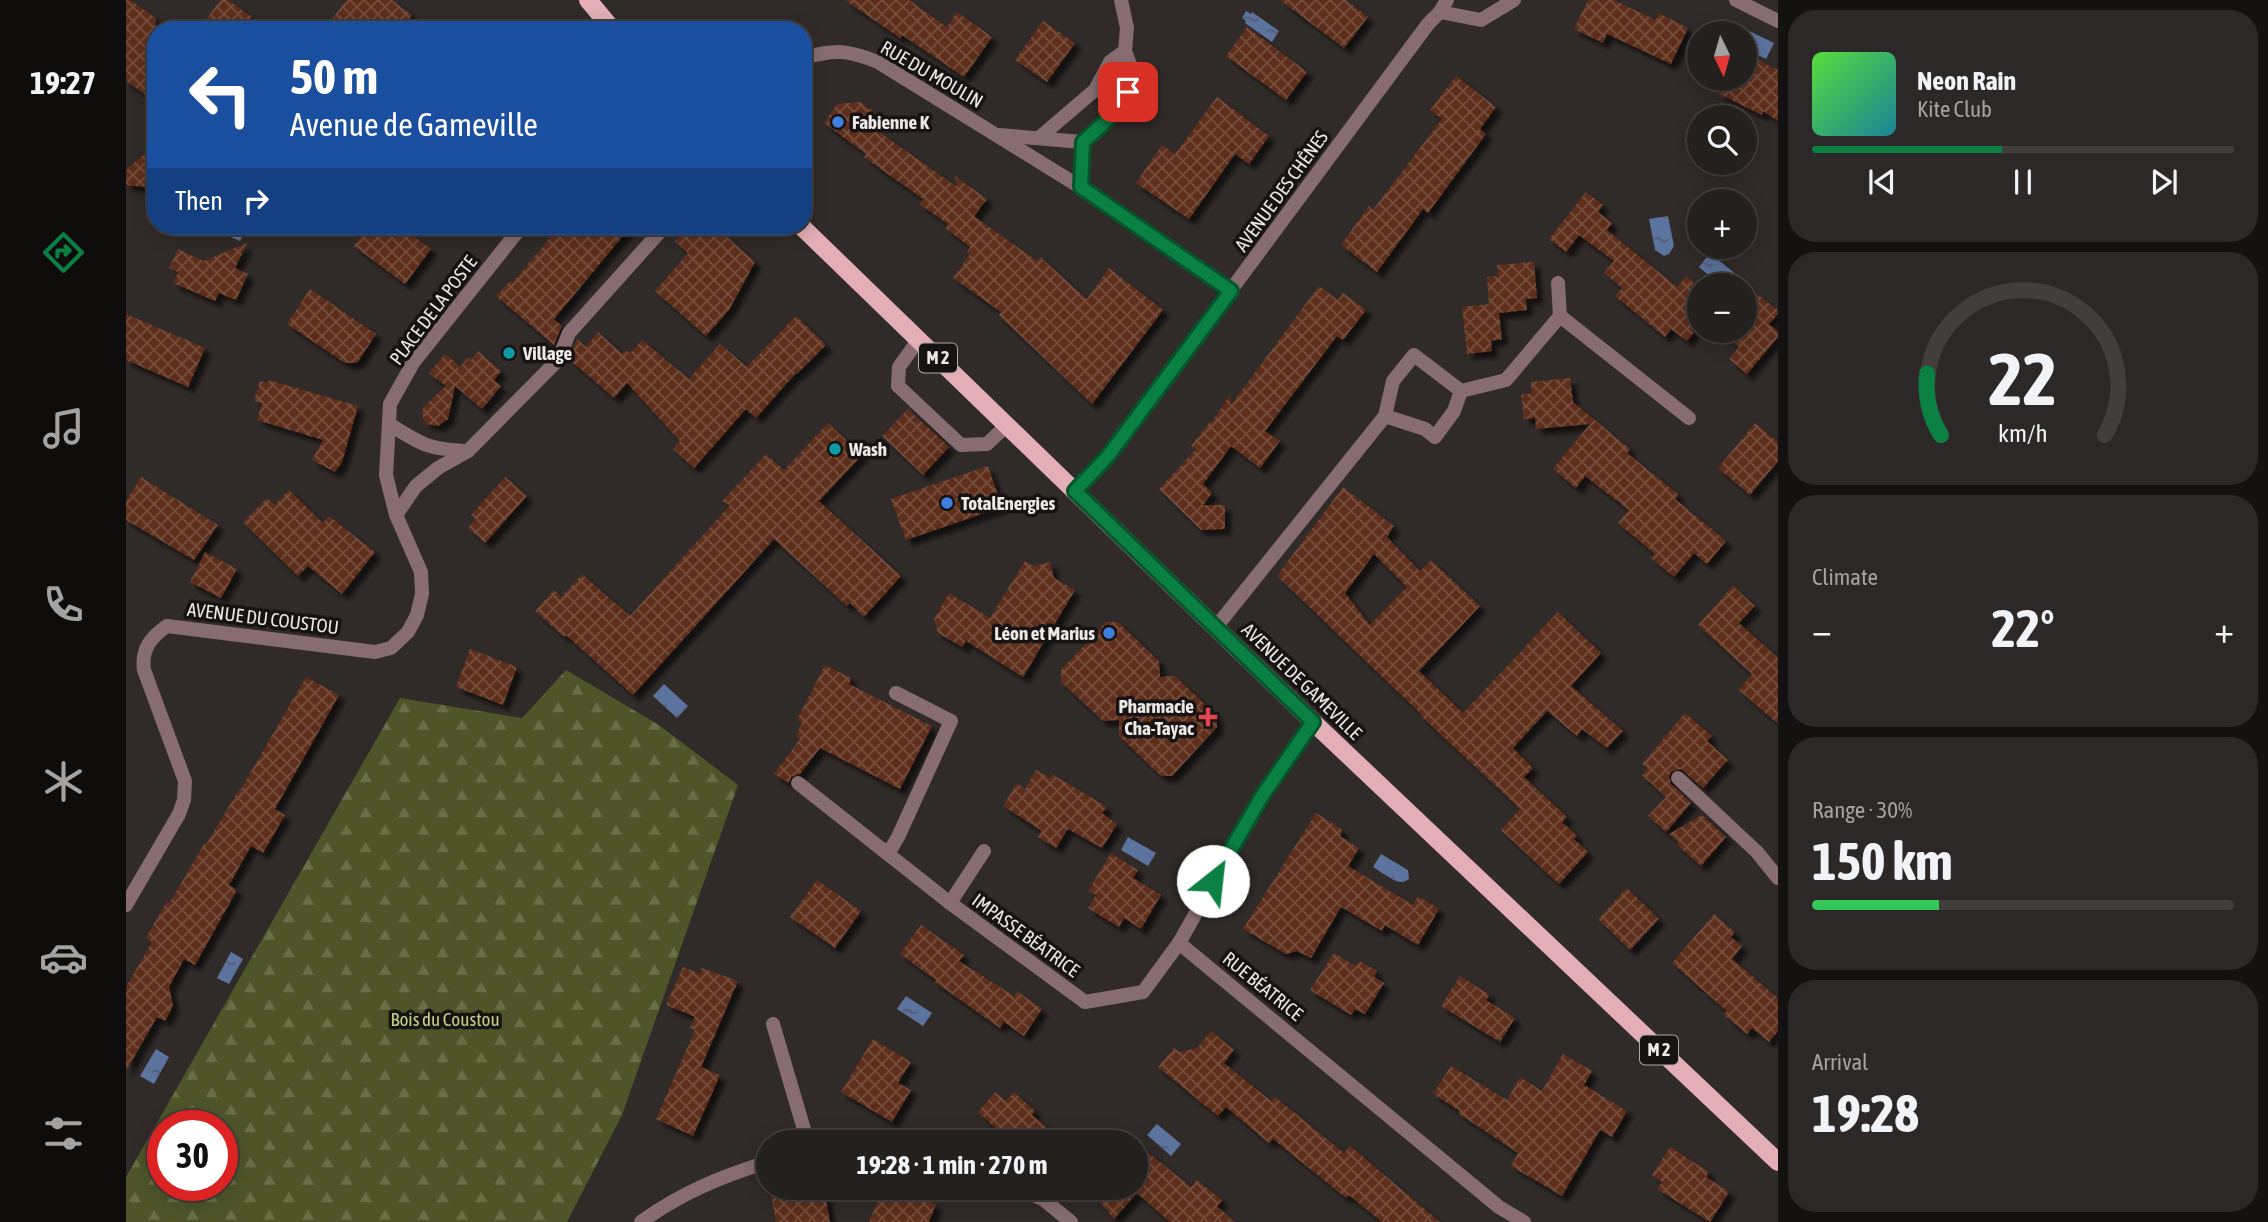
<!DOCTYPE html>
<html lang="en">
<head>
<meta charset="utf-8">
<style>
	:root { --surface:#24201e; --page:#2c2827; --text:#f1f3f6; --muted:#a3a3a4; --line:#413e3c; --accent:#0b8043 }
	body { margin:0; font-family:"Asap Condensed",sans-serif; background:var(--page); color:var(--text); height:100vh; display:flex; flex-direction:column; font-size:26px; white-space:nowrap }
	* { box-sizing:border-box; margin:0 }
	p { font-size:23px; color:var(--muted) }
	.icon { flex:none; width:38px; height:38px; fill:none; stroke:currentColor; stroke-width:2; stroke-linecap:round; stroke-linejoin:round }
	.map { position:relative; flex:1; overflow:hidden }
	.side { display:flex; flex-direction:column; gap:10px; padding:10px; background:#141210; width:490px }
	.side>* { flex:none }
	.banner { position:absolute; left:21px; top:21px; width:665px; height:214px; border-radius:28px; box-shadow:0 4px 18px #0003,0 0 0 2px var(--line); background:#1a4fa0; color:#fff; overflow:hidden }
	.needle { width:46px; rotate:175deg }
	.fabs { position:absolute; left:1561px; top:21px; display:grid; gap:14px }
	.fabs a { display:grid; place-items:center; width:70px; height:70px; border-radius:50%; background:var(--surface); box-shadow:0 4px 18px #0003,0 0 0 2px var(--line); font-size:35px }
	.speed { position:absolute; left:21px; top:1110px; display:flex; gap:14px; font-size:35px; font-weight:700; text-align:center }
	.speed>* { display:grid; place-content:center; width:91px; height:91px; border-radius:50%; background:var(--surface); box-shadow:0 4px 18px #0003,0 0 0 2px var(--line); line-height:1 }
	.speed .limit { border:10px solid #d22; background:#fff; color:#111 }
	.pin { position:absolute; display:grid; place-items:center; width:60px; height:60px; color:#fff; margin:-30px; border-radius:14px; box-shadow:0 4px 10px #0006 }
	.me { position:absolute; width:77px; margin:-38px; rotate:29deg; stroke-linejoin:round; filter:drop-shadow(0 0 5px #0008) }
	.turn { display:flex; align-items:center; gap:24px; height:147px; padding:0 28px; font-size:32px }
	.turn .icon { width:91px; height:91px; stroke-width:2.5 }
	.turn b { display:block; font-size:49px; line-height:60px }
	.then { display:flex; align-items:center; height:66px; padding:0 28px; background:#0003; gap:14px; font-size:26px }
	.big { font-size:52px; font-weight:700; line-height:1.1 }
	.side .tile { flex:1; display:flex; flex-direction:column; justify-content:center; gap:10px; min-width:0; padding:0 24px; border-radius:28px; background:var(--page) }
	.side .dial { align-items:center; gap:0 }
	.dial svg { height:182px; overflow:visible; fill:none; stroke:var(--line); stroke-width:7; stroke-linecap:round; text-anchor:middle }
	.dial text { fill:var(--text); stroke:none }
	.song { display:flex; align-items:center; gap:21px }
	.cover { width:84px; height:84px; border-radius:10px; background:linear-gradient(135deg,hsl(110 70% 55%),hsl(190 70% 35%)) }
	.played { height:7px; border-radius:4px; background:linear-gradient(90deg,var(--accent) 45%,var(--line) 45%) }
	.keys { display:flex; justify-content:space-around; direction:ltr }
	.heat { display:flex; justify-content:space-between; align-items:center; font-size:38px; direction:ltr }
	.charge { height:10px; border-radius:5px; background:linear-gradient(90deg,#34c759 30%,var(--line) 0) }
	.trip { position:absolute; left:630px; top:1130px; width:392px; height:70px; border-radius:35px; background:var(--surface); box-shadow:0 4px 18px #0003,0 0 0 2px var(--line); font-weight:700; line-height:70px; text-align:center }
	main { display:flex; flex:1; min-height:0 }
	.menu { display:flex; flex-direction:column; width:126px; justify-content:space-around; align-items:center; background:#0e0d0c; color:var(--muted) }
	.menu .icon { width:49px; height:49px }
	.menu .on { color:var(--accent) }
	.menu b { font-size:32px; color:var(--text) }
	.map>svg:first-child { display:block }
	.forest { fill:url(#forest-firs); fill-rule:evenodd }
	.water { fill:url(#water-ripples) }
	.building { fill:url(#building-cross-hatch); fill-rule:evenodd; filter:url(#shadow) }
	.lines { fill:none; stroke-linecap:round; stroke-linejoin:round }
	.lane { stroke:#876d71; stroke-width:14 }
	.street { stroke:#876d71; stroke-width:14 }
	.primary { stroke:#e3aeb6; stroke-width:18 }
	.route-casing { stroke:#07532c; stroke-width:18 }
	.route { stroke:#0b8043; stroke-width:12 }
	.shop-dot { fill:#3f7fe0; stroke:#161312; stroke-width:2.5 }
	.culture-dot { fill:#0f9aa8; stroke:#161312; stroke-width:2.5 }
	.health-dot { fill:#e0444e; stroke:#161312; stroke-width:2.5 }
	.labels { text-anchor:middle; stroke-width:7; stroke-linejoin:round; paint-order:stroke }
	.shield { fill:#161312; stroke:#aca9a7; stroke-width:2 }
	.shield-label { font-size:18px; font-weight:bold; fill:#ede9e7 }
	.street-label { font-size:19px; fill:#ede9e7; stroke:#161312 }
	.poi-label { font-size:19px; font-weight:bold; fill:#ede9e7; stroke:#161312; text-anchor:start }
	.park-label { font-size:19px; fill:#c6d283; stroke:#161312 }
</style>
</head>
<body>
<main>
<nav class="menu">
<b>19:27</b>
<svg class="icon on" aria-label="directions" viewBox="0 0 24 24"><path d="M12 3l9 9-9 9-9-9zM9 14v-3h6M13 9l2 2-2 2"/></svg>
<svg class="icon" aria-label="music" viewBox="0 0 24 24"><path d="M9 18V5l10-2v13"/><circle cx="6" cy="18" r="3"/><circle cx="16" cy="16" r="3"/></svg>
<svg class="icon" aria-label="phone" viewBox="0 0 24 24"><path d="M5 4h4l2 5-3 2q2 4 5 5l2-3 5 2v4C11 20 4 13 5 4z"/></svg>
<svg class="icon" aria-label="climate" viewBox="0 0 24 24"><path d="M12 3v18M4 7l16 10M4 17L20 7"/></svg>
<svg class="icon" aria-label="car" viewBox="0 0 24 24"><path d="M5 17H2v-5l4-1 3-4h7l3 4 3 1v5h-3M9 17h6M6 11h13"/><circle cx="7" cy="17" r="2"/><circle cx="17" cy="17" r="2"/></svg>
<svg class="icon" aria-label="filters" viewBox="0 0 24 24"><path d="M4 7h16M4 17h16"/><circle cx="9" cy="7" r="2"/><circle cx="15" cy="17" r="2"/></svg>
</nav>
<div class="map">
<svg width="1652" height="1222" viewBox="0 0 1652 1222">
	<defs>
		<pattern id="forest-firs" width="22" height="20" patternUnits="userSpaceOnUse" patternTransform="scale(1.75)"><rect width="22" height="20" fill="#4f5529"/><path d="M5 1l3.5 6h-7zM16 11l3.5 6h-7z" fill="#696d48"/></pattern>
		<pattern id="water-ripples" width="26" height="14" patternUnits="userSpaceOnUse" patternTransform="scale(1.75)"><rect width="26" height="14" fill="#5c739e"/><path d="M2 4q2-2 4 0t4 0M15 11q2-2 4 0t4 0" fill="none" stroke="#525c72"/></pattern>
		<pattern id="building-cross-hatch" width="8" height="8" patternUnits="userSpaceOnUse" patternTransform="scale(1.75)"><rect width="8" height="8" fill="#5d2f1c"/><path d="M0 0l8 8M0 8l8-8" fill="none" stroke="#754d3d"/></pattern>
		<filter id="shadow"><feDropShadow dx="6" dy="6" stdDeviation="2" flood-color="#0009"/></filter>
	</defs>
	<rect width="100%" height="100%" fill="#302a28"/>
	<path class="forest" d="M440,670L533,725L612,785L496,1115L441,1222H0V1177L274,698L396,718ZM37,1125H96V1185H37Z"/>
	<g class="water">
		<path d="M1120,11L1125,14L1126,12L1153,31L1146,42L1119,23L1120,21L1116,18Z"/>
		<path d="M1613,26L1648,43L1640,59L1619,49V33H1610Z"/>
		<path d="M1542,216L1548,246L1543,254L1538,256L1529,250L1523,219Z"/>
		<path d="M79,226H121L114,241Z"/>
		<path d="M1584,253L1612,276L1604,285H1594L1573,267Z"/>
		<path d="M538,684L562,706L551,718L527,696Z"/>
		<path d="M1002,837L1030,853L1022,866L995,850Z"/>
		<path d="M1255,854L1282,870L1283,879C1272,888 1259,874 1247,867Z"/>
		<path d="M105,952L117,959L103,984L91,978Z"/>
		<path d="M780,996L806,1013L797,1026L771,1009Z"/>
		<path d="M30,1049L43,1057L28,1084L14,1076Z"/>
		<path d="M1031,1124L1055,1144L1045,1156L1021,1135Z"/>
	</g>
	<g class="building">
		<path d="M0,0H4L30,18V102L0,81Z"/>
		<path d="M94,0H102L126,17L117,30H73Z"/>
		<path d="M221,0H266L286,15L275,30H197Z"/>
		<path d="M719,0H783L821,27L831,12L866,37L838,77L776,35L774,38Z"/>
		<path d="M1154,0H1220L1242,17L1218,48Z"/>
		<path d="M1462,0H1488L1530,20L1533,13L1562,28L1545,64L1481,34L1477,43L1448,29Z"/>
		<path d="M917,21L949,43L921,82L889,60Z"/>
		<path d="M1121,27L1181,72L1160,100L1100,56Z"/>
		<path d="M1619,53L1652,70V121L1637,111L1636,115L1593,94L1601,79H1619Z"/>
		<path d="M1330,76L1370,107L1354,129L1360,134L1302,213L1297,209L1251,272L1215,245L1243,206L1247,210L1316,119L1304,110Z"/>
		<path d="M1091,97L1143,136L1123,164L1109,154L1063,219L1010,183L1036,145L1049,154Z"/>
		<path d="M734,102L750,113L742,124L831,187L829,176L861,199L848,216L911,261L914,257L961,299L983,268L1037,310L966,404L873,315L875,312L827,278L844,254L841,252L844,247L819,228L822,224L793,204L797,199L738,157L740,154L698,123L711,104Z"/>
		<path d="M23,150L19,187L0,185V170Z"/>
		<path d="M1460,192L1477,205L1472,212L1486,223L1481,230L1551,287L1560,276L1573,287V326L1561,341L1545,329L1539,337L1489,296L1496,288L1478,273L1488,261L1453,235L1440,252L1423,239Z"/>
		<path d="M242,226H274L305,249L279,284L228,246Z"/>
		<path d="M434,226H505L428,319L436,326L428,345L370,296L384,281L386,283Z"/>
		<path d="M563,226H589L629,262L603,310L580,336L529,291L562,253L549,241Z"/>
		<path d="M121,243L109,268L122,274L110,300L93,293L89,301L47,283L52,272L43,268L52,249L78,261Z"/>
		<path d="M1408,262L1411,298L1400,299L1401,310L1373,313L1376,339L1365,341L1366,351L1341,354L1336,307L1363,304L1361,277L1372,276L1371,265Z"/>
		<path d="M1193,286L1212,300L1217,293L1240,310L1217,340L1211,336L1139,431L1154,441L1134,468L1105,446L1077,484L1086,493L1077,505H1099V529L1075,530L1033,489L1070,449L1065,446L1085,420L1086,422L1104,395L1105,405Z"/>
		<path d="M184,289L250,334L231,363H219L161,324Z"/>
		<path d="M1631,294L1652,310V314L1643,324L1652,332V337L1621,374L1603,359L1613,347L1593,331H1619V309Z"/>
		<path d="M0,314L79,348L62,387L0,360Z"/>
		<path d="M670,316L700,345L671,374L670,373L630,418L620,409L568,468L547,449L554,441L501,383L488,398L443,359L451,339L460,347L472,332L496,354L500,350L504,353L516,340L563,379L594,344L621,367Z"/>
		<path d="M352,351L375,371L368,380L375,386L356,409L329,386L322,419L312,426L300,424L296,415L297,407L320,386L303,373L319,354L333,365L332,369L342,358L345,360Z"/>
		<path d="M1444,378L1447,402L1504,449L1501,453L1553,495L1549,499L1600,541L1581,564L1568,553L1548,577L1525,558L1529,554L1492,523L1503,510L1459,476L1450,488L1427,469L1464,424L1410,429L1409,418L1398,419L1395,395L1406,393L1405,382Z"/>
		<path d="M143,380L232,406L216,462L209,472L186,460L197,440L131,420L136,403L128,401L134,381L142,383Z"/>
		<path d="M782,409L823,447L797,475L756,436Z"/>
		<path d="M702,423L736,455L693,501L775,576L738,617L724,603L721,606L648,539L507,695L440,635L438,637L409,611L428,590L435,597L456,574L504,616L604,505L596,501L640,454L658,470Z"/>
		<path d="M1629,423L1652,442V461L1624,495L1592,468Z"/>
		<path d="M862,466L876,507L780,540L765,499Z"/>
		<path d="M15,477L92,525L68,560L0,520V501Z"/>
		<path d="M379,477L401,496L359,543L342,528L350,519L345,515Z"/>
		<path d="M1217,487L1268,526L1261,537L1294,571L1305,560L1354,606L1293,671L1337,713L1432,612L1475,653L1445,686L1497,731L1481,748L1456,729L1451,736L1421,711L1387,748L1407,768L1398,777L1441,817L1436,822L1451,836L1448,839L1462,852L1433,884L1375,830L1394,809L1294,715L1295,714L1151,576ZM1248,554L1281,587L1244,625L1219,593Z"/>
		<path d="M163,490L197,523L203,516L249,552L216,594L182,566L172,576L117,522L141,498L149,505Z"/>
		<path d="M79,552L111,569L95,598L64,582Z"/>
		<path d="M899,561L908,566L924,562L928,578L949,590L897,677L840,641L836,647L812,633L808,619L823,593L864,618Z"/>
		<path d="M1607,586L1629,606L1613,623L1652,658V724L1613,690L1626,674L1572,625Z"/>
		<path d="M980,622H992L1033,661L1034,677L1049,676L1091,716V727L1046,776H1035L993,736V720L977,721L935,682V670Z"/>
		<path d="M344,649L391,667L377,705L330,687Z"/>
		<path d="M699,665L725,678L723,684L806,726L774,789L694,748L674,774L665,777L663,783L648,774L674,739L670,736L676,723L671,720Z"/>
		<path d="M180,677L213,695L149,809L159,815L137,853L125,846L103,885L111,890L69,965L58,959L43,987L47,1006L39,1021L31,1017L0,1071V987L26,942L20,938L41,901L44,902L78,844L80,845L114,788L115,789Z"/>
		<path d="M1559,713L1586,736L1581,741L1602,760L1577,788L1555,769L1545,772L1543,776L1545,784L1565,803L1540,832L1522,816L1540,797L1516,775L1522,768L1516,764Z"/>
		<path d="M910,770L924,778L926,774L981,807L976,813L991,824L976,848L942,829L930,848L912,837L916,831L877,806L891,783L899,789Z"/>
		<path d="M1190,813L1217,830L1214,836L1233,848L1222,866L1287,905L1292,896L1313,909L1292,945L1259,925L1256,931L1215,907L1185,958L1171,951L1160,954L1117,929Z"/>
		<path d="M1576,815L1600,837L1575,866L1551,845L1553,842L1543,834Z"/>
		<path d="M985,853L1012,870L1007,878L1035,895L1015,929L998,918L993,927L962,908L970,895L962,891Z"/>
		<path d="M691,880L735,911L709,948L664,917Z"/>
		<path d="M1501,888L1533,919L1504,950L1472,919Z"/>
		<path d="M1588,914L1609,932L1605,937L1616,946L1606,959L1652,998V1031L1643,1042L1626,1028L1621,1034L1598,1015L1601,1011L1546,963Z"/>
		<path d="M795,925L838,955L833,961L888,996L891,991L916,1009L898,1036L878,1022L874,1028L809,982L810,980L774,954Z"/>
		<path d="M1208,953L1230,966L1234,961L1251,971L1248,977L1258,983L1239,1014L1229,1009L1225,1015L1184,990Z"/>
		<path d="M557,967L574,974L576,968L612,981L575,1067L594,1075L567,1136L530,1119L569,1030L564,1028L569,1017L540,1005Z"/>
		<path d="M1334,976L1364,995L1360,1000L1389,1018L1374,1042L1315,1006Z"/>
		<path d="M1085,1031L1108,1050L1098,1063L1145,1101L1149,1097L1218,1153L1224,1146L1314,1222H1256L1223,1195L1220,1198L1147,1139L1143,1143L1100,1107L1092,1116L1032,1067L1048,1048L1053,1052L1071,1048Z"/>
		<path d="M747,1039L785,1062L772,1083L785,1090L766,1122L715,1092Z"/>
		<path d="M1437,1054L1466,1071L1458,1085L1501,1111L1486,1137L1474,1130L1436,1196L1385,1166L1392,1153L1332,1113L1334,1111L1307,1094L1325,1066L1381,1100L1394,1077L1416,1091Z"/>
		<path d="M869,1092L880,1101L888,1092L909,1111L906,1115L938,1143H862L872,1130L852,1112Z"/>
		<path d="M1010,1143L1065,1187L1071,1180L1096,1200L1091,1206L1109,1222H1044L1011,1193L988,1219L962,1188H1010Z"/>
		<path d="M1544,1147L1583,1172L1580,1177L1603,1192L1584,1222L1531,1189L1536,1182L1526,1175Z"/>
		<path d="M679,1188H698L704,1222H650L645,1194Z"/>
		<path d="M757,1188H771L810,1204L803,1222H743Z"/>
	</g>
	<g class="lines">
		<g class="lane">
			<path d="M1434,316L1563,418"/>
			<path d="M793,339L773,367L772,386L835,445L861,444L881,425"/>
			<path d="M1335,391L1380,380L1434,316L1432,283"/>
			<path d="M1090,627L1259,416L1267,381L1288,355L1335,391L1328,411L1309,437L1299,429L1259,416"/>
			<path d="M762,854L772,837L825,721L770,693"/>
		</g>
		<g class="street">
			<path d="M1610,0L1652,21"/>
			<path d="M1314,12L1355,20L1388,0"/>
			<path d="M677,58C709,49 722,50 752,62L980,203L1105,291"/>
			<path d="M873,135L957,142"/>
			<path d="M914,137L969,90L984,62L999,51"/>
			<path d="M955,187L957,142L979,122L1002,92L1006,70L999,51L1001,28L995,0"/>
			<path d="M263,424C296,445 302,449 342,451"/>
			<path d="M949,491L982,456L1302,24L1314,12L1321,0"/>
			<path d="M270,515L290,486L312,468L342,451L432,360L443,333L539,226"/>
			<path d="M1552,778L1631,852L1652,878"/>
			<path d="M672,783L824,903"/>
			<path d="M858,851L824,903L959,1002L1017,992L1053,943L1136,796L1187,722"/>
			<path d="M0,905L53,814L58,800L59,781L18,670C15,649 25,637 41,626L249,652L265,648L282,632L291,615L296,594L295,572L270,515L260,475L264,404L287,363L396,226"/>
			<path d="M1053,943L1373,1207L1398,1222"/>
			<path d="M647,1024L682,1143"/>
			<path d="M890,1188L917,1199L945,1222"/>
			<path d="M515,1222C555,1193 596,1176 642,1162"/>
		</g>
		<g class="primary">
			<path d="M462,0L487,30"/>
			<path d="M675,226L1187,722L1652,1162"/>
		</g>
	</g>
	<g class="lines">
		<g class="route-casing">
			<path id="route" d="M1002,92L979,122L957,142L955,187L1105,291L982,456L949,491L1187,722L1136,796L1087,881"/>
		</g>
		<use href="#route" class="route"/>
	</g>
	<g class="shop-dot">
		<circle cx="712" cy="122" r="7"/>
		<circle cx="821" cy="503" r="7"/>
		<circle cx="983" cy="633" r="7"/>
	</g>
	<g class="culture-dot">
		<circle cx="383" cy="353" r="7"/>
		<circle cx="709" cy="449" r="7"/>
	</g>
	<path class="health-dot" d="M1078.5 706.5h7v7h7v7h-7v7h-7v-7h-7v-7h7z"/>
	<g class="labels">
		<g class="shield">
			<rect x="793" y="343.5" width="38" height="29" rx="5"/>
			<rect x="1514" y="1035.5" width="38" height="29" rx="5"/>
		</g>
		<g class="shield-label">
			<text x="812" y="364">M 2</text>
			<text x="1533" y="1056">M 2</text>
		</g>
		<g class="street-label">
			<text transform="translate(806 74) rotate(30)" y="7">RUE DU MOULIN</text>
			<text transform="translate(1155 191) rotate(-54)" y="7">AVENUE DES CHÊNES</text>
			<text transform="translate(307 310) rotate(-53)" y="7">PLACE DE LA POSTE</text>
			<text transform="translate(137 618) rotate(7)" y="7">AVENUE DU COUSTOU</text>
			<text transform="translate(1176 681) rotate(44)" y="7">AVENUE DE GAMEVILLE</text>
			<text transform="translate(900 935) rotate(36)" y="7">IMPASSE BÉATRICE</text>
			<text transform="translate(1137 986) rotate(39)" y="7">RUE BÉATRICE</text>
		</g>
		<g class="poi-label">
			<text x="726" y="129">Fabienne K</text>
			<text x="397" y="360">Village</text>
			<text x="723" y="456">Wash</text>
			<text x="835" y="510">TotalEnergies</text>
			<text x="969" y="640" text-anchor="end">Léon et Marius</text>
			<text x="1068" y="713" text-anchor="end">Pharmacie<tspan x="1068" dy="22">Cha-Tayac</tspan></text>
		</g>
		<g class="park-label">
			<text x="319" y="1026">Bois du Coustou</text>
		</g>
	</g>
</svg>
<div class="fabs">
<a><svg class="needle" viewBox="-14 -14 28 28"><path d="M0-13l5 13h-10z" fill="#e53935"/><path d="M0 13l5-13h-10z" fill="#a3a3a4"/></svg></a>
<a><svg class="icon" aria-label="search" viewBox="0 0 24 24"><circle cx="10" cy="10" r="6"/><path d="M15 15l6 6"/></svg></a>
<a>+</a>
<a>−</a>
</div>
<div class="speed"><div class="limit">30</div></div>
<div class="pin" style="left:1002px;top:92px;background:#d93025"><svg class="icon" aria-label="arrive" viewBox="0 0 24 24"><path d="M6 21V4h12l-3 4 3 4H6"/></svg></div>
<svg class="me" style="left:1087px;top:881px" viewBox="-20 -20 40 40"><circle r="19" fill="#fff"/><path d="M0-13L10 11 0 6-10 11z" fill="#0b8043"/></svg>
<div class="trip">19:28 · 1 min · 270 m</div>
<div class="banner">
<div class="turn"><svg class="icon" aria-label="left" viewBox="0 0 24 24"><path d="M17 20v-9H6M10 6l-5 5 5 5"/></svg><div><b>50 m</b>Avenue de Gameville</div></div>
<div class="then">Then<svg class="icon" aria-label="right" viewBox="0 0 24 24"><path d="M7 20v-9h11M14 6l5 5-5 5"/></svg></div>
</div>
</div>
<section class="side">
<div class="tile">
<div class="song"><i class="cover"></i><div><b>Neon Rain</b><p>Kite Club</p></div></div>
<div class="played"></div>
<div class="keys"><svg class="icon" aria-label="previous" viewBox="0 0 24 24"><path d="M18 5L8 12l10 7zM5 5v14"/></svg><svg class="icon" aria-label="pause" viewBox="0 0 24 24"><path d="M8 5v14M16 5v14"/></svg><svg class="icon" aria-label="next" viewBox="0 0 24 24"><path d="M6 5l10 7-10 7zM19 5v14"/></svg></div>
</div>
<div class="tile dial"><svg viewBox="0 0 100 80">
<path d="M14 69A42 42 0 1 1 86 69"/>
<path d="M14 69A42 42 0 0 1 8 42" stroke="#0b8043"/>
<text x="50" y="56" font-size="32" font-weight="700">22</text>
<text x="50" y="72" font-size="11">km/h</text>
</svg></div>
<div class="tile"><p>Climate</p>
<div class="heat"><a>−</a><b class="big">22°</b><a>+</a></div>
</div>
<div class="tile"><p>Range · 30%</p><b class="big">150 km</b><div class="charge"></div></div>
<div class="tile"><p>Arrival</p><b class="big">19:28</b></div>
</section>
</main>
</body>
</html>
